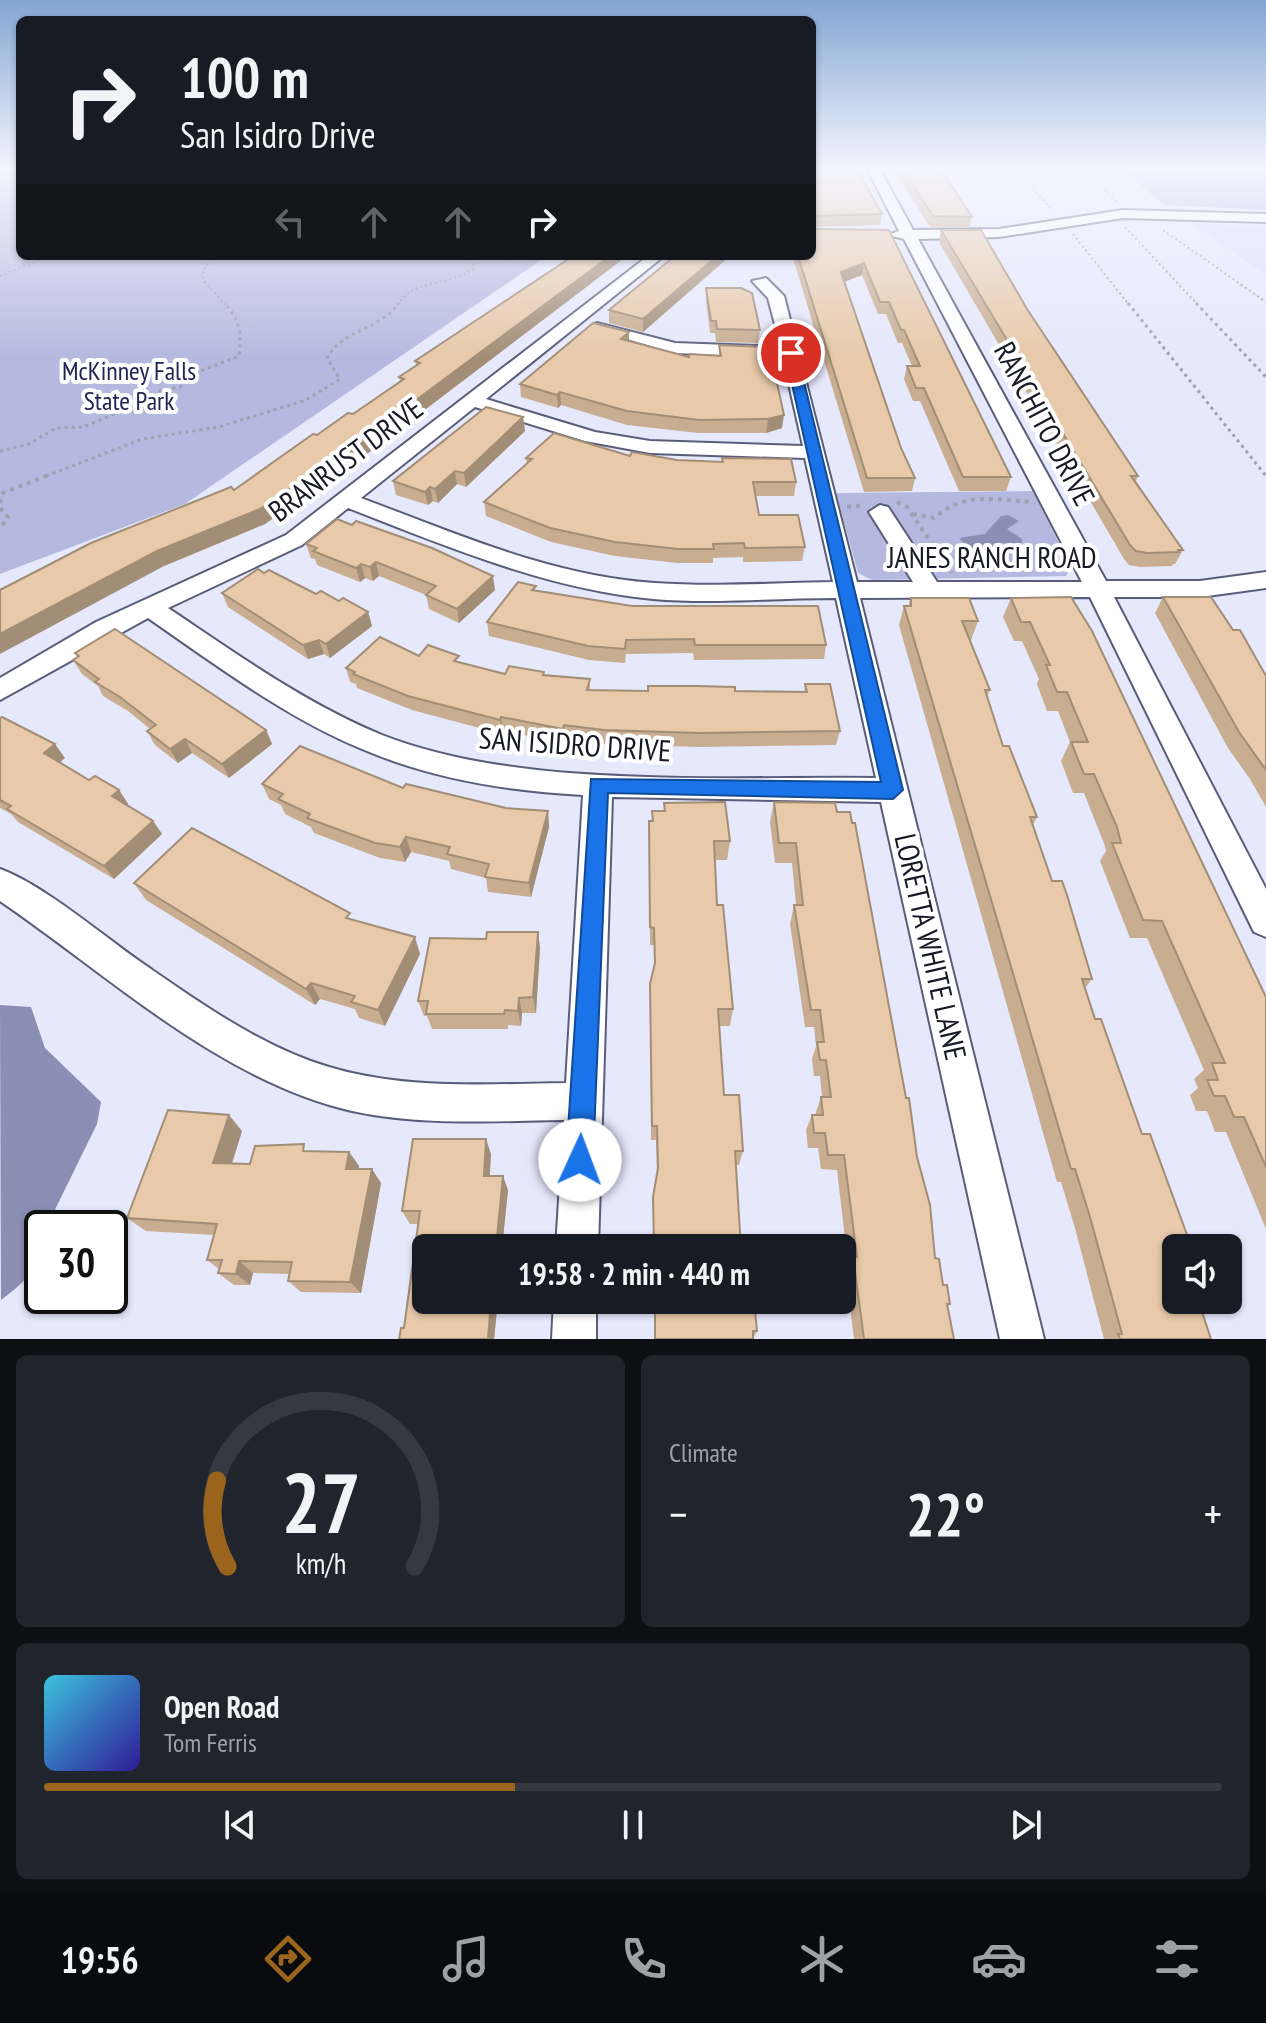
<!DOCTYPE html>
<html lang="en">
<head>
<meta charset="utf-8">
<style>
	:root { --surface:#171b24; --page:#20242c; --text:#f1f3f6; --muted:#9ea1a6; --line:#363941; --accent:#9a641d }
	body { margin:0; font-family:"PT Sans Narrow",sans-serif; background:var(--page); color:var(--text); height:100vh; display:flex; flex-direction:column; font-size:30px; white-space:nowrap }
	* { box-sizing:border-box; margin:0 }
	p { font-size:26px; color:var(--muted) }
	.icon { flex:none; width:44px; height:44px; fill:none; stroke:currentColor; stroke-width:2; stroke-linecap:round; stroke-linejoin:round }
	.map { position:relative; height:1339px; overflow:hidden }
	.panel { display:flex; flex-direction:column; gap:16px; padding:16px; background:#0d0f14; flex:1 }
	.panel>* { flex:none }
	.banner { position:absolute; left:16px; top:16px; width:800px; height:244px; border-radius:12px; box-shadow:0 2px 6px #0004; background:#171b24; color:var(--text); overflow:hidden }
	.controls { position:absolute; left:1162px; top:1234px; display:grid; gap:16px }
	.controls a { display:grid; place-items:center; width:80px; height:80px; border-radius:12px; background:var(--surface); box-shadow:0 2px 6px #0004; font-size:40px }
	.speed { position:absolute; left:24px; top:1210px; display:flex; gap:16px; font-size:40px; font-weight:700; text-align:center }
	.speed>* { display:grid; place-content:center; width:104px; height:104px; border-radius:50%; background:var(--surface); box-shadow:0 2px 6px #0004; line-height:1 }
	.speed .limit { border:4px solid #111; border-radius:12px; background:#fff; color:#111 }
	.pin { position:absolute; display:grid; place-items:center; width:68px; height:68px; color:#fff; margin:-34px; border:4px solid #fff; border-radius:50%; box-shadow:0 2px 8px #0007 }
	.me { position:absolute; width:88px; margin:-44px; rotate:2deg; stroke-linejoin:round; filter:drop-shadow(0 0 6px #0008) }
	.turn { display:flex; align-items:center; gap:28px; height:168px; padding:0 32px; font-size:36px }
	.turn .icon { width:104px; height:104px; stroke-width:2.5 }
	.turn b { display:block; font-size:56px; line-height:68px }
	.lanes { display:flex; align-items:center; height:76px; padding:0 32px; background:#0003; justify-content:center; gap:40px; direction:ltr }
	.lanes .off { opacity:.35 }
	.big { font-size:60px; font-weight:600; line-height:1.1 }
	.panel .card { flex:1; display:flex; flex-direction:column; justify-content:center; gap:12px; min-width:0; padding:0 28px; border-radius:12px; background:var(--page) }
	.panel .dial { align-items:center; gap:0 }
	.dial svg { height:208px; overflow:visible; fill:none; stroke:var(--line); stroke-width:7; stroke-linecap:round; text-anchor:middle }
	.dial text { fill:var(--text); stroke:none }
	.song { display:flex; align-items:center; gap:24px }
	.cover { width:96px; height:96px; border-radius:12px; background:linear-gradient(135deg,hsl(190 70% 55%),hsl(250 70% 35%)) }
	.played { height:8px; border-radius:4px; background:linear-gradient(90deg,var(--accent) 40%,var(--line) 40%) }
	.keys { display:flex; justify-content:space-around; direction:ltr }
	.heat { display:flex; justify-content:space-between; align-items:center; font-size:44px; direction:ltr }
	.panel .tiles { flex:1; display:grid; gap:16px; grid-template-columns:1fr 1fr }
	.card:last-child { grid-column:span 2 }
	.trip { position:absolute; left:412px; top:1234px; width:444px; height:80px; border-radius:12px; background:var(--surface); box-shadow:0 2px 6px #0004; font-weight:600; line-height:80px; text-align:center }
	.menu { display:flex; height:128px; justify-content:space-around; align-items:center; background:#090b0e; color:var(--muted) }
	.menu .icon { width:56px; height:56px }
	.menu .active { color:var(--accent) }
	.menu b { font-size:36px; color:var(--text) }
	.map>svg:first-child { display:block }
	.built { fill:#dadefe }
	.green { fill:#b5b9df }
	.water { fill:#8b8fb4 }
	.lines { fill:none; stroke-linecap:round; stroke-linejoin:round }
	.minor-casing { stroke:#5a5d7a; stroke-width:4 }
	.path-far2 { stroke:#9ea0b1; stroke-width:2; stroke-dasharray:2 3; stroke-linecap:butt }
	.path-far1 { stroke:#9ea0b1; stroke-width:3; stroke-dasharray:3 4; stroke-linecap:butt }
	.path { stroke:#9ea0b1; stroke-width:4; stroke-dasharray:4 5; stroke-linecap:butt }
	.minor { fill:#fff; fill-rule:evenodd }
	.wall { fill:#c8ad91 }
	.shaded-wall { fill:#a28d76 }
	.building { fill:#e8c9a9; stroke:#a28d76; stroke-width:2 }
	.route { fill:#1a73e8; stroke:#114b97; stroke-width:2 }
	.labels { text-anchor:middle; stroke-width:8; stroke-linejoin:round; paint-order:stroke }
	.far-park-label { font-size:26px; fill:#242353; stroke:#fff }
	.street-label { font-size:30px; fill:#171924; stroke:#fff }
</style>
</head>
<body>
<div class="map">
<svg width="1266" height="1339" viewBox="0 0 1266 1339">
	<rect width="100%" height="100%" fill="#e6e8fc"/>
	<path class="built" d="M1190,223L1266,226V274Z"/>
	<g class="green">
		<path d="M0,170H20V256H547L185,504L0,574Z"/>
		<path d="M1123,170H1266V210L1164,205Z"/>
		<path d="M1033,491L1071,567L1066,576L872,580L858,573L836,493Z"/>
	</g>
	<g class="water">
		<path d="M1008,515L1019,521L1007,529L1022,539V545L1001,543V550L996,553L983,546L975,556L959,538L985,534L1001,516Z"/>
		<path d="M0,1005L31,1007L45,1048L101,1102L97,1124L46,1228H42C42,1266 29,1279 1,1300Z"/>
	</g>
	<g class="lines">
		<g class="minor-casing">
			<g id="minor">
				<path d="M868,170H880L913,230L999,229L1123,210L1266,214V222L1123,218L999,237L918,239L1106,581H1200L1266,572V588L1200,597H1114L1266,889V937L1254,932L1090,597L860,598L1044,1339H1000L881,802L612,797L598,1248H556L564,1120C494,1121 421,1126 352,1111C219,1080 110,976 0,901V869C46,886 105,938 148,967C203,1005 264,1048 329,1067C405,1090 488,1084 566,1083L583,795C507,791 432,779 362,749C285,717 216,665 148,618L0,700V678L96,622L286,535L648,256H664L486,399L595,432L650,441L803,446L783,358L675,353L589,328L597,323L675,343L781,347L768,298L752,281L766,278L784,296L857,582H913L869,512L880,505L888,507L937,582H1082L904,239L888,235L899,231ZM475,407L585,441L650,453L805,458L833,582C774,583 714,587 655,583C553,577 455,533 361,498ZM348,508C446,546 547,589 653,599C713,604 776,598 836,598L876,778C726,776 522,790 382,735C306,704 237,654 168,608L302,545Z"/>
				<path d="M554,1300H596V1339H552Z"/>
			</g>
		</g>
		<g class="path-far2">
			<path d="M1016,170L1052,210"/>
			<path d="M1082,170L1117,202"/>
			<path d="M1125,227L1198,305"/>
			<path d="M1163,230L1266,302"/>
			<path d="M1073,234L1129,305"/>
			<path d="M215,256L204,269L203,280L226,305"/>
			<path d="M402,256H409"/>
			<path d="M0,276L49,256"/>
			<path d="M397,305C417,276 448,288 474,268L473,261L458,256"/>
		</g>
		<g class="path-far1">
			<path d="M1128,303L1266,476"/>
			<path d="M1196,303L1266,377"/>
			<path d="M0,451L29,444L56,428L83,427L117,413L140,410L158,391L180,387L193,374L239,356C242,334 240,319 224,303"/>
			<path d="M46,476L142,439L219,427L306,400L340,379L327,358C343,329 380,330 399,303"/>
		</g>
		<g class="path">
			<path d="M897,502L907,507L952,573"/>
			<path d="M0,503L3,493L51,474"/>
			<path d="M847,507L864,505"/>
			<path d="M0,508L8,517L0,529"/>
			<path d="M913,514L934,518C965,491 994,500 1032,502"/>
		</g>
		<use href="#minor" class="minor"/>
	</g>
	<g class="wall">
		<path d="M812,170L882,214L880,225L812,227Z"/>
		<path d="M894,170H941L972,217L969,228L930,227Z"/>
		<path d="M889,230L1011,477L1006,491H959L920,401H913L904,379L907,366H912L902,343H898L886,314H878L862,275L844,282L901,448L915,478L912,491L864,492L793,258L781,256H812Z"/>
		<path d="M941,230L1027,309L1138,476L1136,481L1183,550L1175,564H1173L1172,566L1140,567L1129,565L1124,559L939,242Z"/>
		<path d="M627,256L318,491L314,489L265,524L164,566L234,490L317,435L353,414L400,381L399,377L416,365L415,361L564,262L563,259Z"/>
		<path d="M675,256H730L643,332L609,323V310Z"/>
		<path d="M706,288L760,330L758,343L716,342L715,333H710L706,300Z"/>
		<path d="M629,341L689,357L719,355V345L782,428L766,433H698L627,425L561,405L558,408L521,397L520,384Z"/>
		<path d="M523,417L525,431L466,487L457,484L438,503L433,501L428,505L396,495L393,481Z"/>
		<path d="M630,456L796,482L794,496H756L759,515L805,547L802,561L743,562V557L713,558V563H677L615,556L551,542L486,516L484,502L527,464L526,458Z"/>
		<path d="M306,544L495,590L459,623L429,609L426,595L379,576L373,581L365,578L360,582L317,565L315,559L311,558Z"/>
		<path d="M264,573L316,594L368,612L372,626L330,658L324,654L308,659L228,607L222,593Z"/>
		<path d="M536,591L826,645L824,659L694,660L693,653L626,654L625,663L589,660L489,636L487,622Z"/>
		<path d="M1071,597L1266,997V1229L1226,1132H1215L1207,1111H1196L1190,1095L1198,1088L1194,1079L1204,1070L1147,938H1130L1100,861L1106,851L1105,846L1084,793H1073L1061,761L1070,742L1058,711H1047L1037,684L1039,679L1022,641H1014L1003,617L1011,598Z"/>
		<path d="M1163,597L1233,630L1266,676V807L1250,779L1228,748L1155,613Z"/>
		<path d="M911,598L978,621L971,640H970L990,690L987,696L1003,746L1037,817L1033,825L1052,881L1092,979L1085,988L1176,1248L1211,1339H1104L1075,1228L1061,1182H1057L899,625L904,606H908Z"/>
		<path d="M75,653L266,730L272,744L229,778L192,753L178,763L155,745L147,731L150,729L128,711L103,696L98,686L82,674L73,660L78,657Z"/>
		<path d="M419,656L460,663L505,674L544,672V675L590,679V690L804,692L805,684L840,731L836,745L698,747L604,744L565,739L564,743L503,731L502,734L412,710L357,688L356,684L350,682L346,668Z"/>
		<path d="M0,718L65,758L60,762L89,780L119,790L128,804L127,805L153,821L162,834L114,879L18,822L11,814L0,808Z"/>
		<path d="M262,784L403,788L506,808L548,811L549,827L531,897L488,892L486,878L451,869L449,861L411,852L405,862L380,858L314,833L311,827L285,814L281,805L269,799Z"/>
		<path d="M774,802L837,812L906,1098L935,1258L950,1304L948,1306L954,1339H854L845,1268L848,1264L837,1170L821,1169L818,1148H808L806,1130L812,1115H815L821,1097H822L820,1076H814L812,1059L816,1046L814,1027H805L790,924L794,905H796L792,863H775L770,822Z"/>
		<path d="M664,803L730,841L727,860H715L717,905L733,1009L730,1026H720L724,1095L743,1151L739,1165H736L741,1248H653V1197L657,1174L656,1140H651L650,1001V984L654,967V945H650L649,821H652V811H664Z"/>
		<path d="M134,883L353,920L420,954L385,1026L359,1018L355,1009L320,999L315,1005L146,900Z"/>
		<path d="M538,932L540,948L536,1013H522L521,1026L508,1025V1029H432L427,1016H424L418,1001L486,939Z"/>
		<path d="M242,1131L232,1164H250L310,1151L349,1152L359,1166L358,1169L381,1183L361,1293L301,1292L288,1281L289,1274L253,1273L250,1285H234L218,1273L219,1269L207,1260L214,1235L146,1231L127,1218Z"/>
		<path d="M491,1154L489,1176L508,1190L502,1248H426V1300H498L494,1339H399L404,1328L418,1224H410L402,1211Z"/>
		<path d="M654,1300H754L757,1331L753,1339H654Z"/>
	</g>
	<g class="shaded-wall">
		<path d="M610,256H627L318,491L314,476Z"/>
		<path d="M717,256H730L643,332V319Z"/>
		<path d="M864,263L862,275L839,284L841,272Z"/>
		<path d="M629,332V344L621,339Z"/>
		<path d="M560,392L561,405L558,408L557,395Z"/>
		<path d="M784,415L782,428L766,433L768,419Z"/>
		<path d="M523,417L525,431L466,487L464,473Z"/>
		<path d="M455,471L457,484L438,503L435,489Z"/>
		<path d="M310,475L314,489L265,524L164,566L0,654V634L157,551Z"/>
		<path d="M430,487L433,501L428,505L425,492Z"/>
		<path d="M376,562L379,576L373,581L370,567Z"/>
		<path d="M361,564L365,578L360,582L356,568Z"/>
		<path d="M493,576L495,590L459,623L457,609Z"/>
		<path d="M368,612L372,626L330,658L326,644Z"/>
		<path d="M319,640L324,654L308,659L303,645Z"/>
		<path d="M501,717L503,731L502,734L500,720Z"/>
		<path d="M266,730L272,744L229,778L222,764Z"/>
		<path d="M185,739L192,753L178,763L170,749Z"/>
		<path d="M55,744L65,758L54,767L44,753Z"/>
		<path d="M119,790L128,804L121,810L112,796Z"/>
		<path d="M548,811L549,827L531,897L529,883Z"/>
		<path d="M153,821L162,834L114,879L104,866Z"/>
		<path d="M406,837L411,852L405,862L400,847Z"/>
		<path d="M538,932L540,948L536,1013L533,997Z"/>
		<path d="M415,937L420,954L385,1026L378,1010Z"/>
		<path d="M311,983L320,999L315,1005L306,989Z"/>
		<path d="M519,998L522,1013L521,1026L518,1011Z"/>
		<path d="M229,1115L242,1131L227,1178L213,1163Z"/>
		<path d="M486,1139L491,1154L489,1190L484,1176Z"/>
		<path d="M349,1152L359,1166L356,1183L346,1169Z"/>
		<path d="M372,1169L381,1183L361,1293L350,1282Z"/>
		<path d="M503,1176L508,1190L502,1248H496Z"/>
		<path d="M239,1261L253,1273L250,1285L236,1274Z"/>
		<path d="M491,1300H498L494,1339H488Z"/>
	</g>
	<g class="building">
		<path d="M812,170H857L882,214L814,216L812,225Z"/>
		<path d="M903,170H941L972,217L933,216Z"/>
		<path d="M812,229L889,230L1011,477H963L924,388H916L907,366H920L904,330H901L889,302H880L864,263L841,272L901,448L915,478H867L798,256H812Z"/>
		<path d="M941,230H981L1027,309L1138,476H1131L1183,550H1178L1179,552L1147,553L1136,551L1130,545Z"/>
		<path d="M567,256H610L314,476L310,475L260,509L157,551L0,634V590L91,543L231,487L234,490L313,434L317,435L348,413L353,414L404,379L399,377L420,363L415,361L567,260L563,259Z"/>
		<path d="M675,256H717L643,319L609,310Z"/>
		<path d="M706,288H741L752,293L760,330L717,329L716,321H711Z"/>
		<path d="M593,323L629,332L621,339L689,357L690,354L721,356L719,345L763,347L765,356H771L784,415L768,419L699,420L627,411L560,392L557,395L520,384Z"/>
		<path d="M486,407L523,417L464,473L455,471L435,489L430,487L425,492L393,481Z"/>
		<path d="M554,433L630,456L632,452L677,460L723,462L722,458L791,459L796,482H753L759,515H798L805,547L745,548L744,543L713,544L714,549H678L615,542L550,528L484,502L532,459L526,458Z"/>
		<path d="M337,519L352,525L356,521L432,548L493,576L457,609L426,595L436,586L376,562L370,567L361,564L356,568L313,551L317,548L306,544Z"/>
		<path d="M258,569L264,573L269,570L316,594L321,591L339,601L343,598L368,612L326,644L319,640L303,645L222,593Z"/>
		<path d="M518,582L536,586L532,590L632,606H818L826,645H695L694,639L626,640L625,649L588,646L487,622Z"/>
		<path d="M1071,597L1092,631L1266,997V1167L1244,1117H1234L1225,1096H1214L1207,1080H1218L1212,1063H1225L1162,921L1143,920L1112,843H1121L1117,827L1094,774H1084L1071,742H1088L1067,692H1057L1046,665H1050L1030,622H1021L1011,598Z"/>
		<path d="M1163,597H1211L1233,630H1240L1266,676V770L1239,732Z"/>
		<path d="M911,598H969L978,621H962L990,690H985L1003,746H1009L1037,817H1030L1052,881H1062L1067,895L1092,979H1082L1095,1019H1101L1142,1134H1150L1189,1240H1204L1206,1248H1176V1300H1198L1211,1339H1120L1118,1334H1122L1090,1217L1075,1169H1071L904,606H911Z"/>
		<path d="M115,629L266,730L222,764L185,739L170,749L147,731L156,725L120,697L95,682L99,679L73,660L79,656L75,653Z"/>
		<path d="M380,637L419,656L428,645L459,656L454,661L505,674L509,666L544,672L543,675L590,679L587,690L648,691V686H697L735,687V691L807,692L805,684H830L840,731L699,733L604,730L564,725L563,729L501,717L500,720L408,696L353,674L355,672L346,668Z"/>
		<path d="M2,717L55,744L44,753L89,780L95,776L119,790L112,796L153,821L104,866L7,809L11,806L0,800V718Z"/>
		<path d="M300,746L403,788L406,784L506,808L548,811L529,883L485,877L489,864L447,854L450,847L406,837L400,847L375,843L307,818L310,814L278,799L283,794L262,784Z"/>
		<path d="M725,802L730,841H714L717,905H723L733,1009H718L724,1095H739L743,1151H735L741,1248H654L653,1197L658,1168L657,1126H652L650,984L655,963L654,928L650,927L649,821H653L652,811H665L664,803Z"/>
		<path d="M774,802L835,803L837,812H850L852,823H855L906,1098H909L917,1157L930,1205L935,1258L939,1259L943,1285H947L950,1304H947L954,1339H864L853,1257H857L844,1155H828L825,1133H814L812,1115H823L821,1097H831L826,1060H820L817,1042H824L820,1010H811L794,905H803L796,843H779Z"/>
		<path d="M192,828L350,913L346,918L415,937L378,1010L351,1002L355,996L311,983L306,989L134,883Z"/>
		<path d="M487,932H538L533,997L519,998L518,1011L505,1010L504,1014H426L428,1001H418L430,938L486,939Z"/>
		<path d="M168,1110L229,1115L213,1163L250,1164L255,1146L304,1144L303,1151L349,1152L346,1169H372L350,1282L288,1281L292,1262L239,1261L236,1274L218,1273L222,1260H207L217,1224L127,1218Z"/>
		<path d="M413,1139H486L484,1176H503L496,1248H426V1300H491L488,1339H399L401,1328H404L420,1211H402Z"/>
		<path d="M655,1300H754L757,1331H753V1339H655Z"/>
	</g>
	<linearGradient id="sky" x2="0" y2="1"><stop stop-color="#83a5d3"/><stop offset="0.47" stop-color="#f4f5fe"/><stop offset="1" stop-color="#f4f5fe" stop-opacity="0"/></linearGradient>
	<rect width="1266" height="358" fill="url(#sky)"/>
	<path class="route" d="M791,349L797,353L903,790L893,799L608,793L593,1160L589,1169L580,1173L570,1169L566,1160L591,779L881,782L785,353Z"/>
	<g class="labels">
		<g class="far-park-label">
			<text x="129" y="380">McKinney Falls<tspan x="129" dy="30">State Park</tspan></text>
		</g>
		<g class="street-label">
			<text transform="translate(1044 424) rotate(62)" y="10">RANCHITO DRIVE</text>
			<text transform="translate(346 460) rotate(-37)" y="10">BRANRUST DRIVE</text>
			<text x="992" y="568">JANES RANCH ROAD</text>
			<text transform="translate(575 745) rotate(4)" y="10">SAN ISIDRO DRIVE</text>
			<text transform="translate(930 947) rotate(77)" y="10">LORETTA WHITE LANE</text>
		</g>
	</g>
</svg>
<div class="controls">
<a><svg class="icon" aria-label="sound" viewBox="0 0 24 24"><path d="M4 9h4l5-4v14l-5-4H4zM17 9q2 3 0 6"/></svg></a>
</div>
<div class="speed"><div class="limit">30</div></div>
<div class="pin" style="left:791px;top:353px;background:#d93025"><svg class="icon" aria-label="arrive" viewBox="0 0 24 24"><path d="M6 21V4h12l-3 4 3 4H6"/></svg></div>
<svg class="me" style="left:580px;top:1160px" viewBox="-20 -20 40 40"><circle r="19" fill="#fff"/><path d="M0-13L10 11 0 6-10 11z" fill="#1a73e8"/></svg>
<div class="trip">19:58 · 2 min · 440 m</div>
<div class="banner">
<div class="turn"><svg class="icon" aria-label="right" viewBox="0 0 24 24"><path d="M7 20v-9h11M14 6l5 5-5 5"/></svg><div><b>100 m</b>San Isidro Drive</div></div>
<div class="lanes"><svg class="icon off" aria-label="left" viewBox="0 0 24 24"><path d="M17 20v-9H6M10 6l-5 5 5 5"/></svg><svg class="icon off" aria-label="ahead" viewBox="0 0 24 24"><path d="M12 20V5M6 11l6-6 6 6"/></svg><svg class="icon off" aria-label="ahead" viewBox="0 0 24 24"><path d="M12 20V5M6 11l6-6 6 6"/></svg><svg class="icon" aria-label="right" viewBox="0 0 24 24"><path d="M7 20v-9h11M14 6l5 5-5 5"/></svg></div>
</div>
</div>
<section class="panel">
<div class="tiles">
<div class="card dial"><svg viewBox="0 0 100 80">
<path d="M14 69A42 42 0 1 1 86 69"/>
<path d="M14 69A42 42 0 0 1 10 36" stroke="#9a641d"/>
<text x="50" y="56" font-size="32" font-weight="700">27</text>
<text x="50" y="72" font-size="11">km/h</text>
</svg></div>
<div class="card"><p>Climate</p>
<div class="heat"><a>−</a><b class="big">22°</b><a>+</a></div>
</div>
<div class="card">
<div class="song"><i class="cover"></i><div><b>Open Road</b><p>Tom Ferris</p></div></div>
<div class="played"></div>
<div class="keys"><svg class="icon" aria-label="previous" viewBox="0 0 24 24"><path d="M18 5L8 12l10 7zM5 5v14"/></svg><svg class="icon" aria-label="pause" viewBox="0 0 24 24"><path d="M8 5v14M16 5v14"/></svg><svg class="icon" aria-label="next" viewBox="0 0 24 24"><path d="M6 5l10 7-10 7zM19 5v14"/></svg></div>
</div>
</div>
</section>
<nav class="menu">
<b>19:56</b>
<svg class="icon active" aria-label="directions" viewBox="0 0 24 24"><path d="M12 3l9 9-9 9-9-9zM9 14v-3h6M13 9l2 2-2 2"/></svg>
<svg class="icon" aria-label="music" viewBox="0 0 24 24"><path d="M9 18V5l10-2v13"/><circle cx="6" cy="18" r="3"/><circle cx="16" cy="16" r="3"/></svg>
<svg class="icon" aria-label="phone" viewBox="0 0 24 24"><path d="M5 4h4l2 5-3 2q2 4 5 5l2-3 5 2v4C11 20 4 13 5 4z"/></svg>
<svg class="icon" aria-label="climate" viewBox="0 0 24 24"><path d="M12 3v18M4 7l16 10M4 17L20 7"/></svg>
<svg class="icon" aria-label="car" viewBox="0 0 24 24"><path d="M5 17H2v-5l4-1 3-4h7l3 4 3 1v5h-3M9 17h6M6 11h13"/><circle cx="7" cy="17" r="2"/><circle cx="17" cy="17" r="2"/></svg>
<svg class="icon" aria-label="filters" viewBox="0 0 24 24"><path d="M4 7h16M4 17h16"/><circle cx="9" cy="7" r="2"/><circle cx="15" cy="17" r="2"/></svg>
</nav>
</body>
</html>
